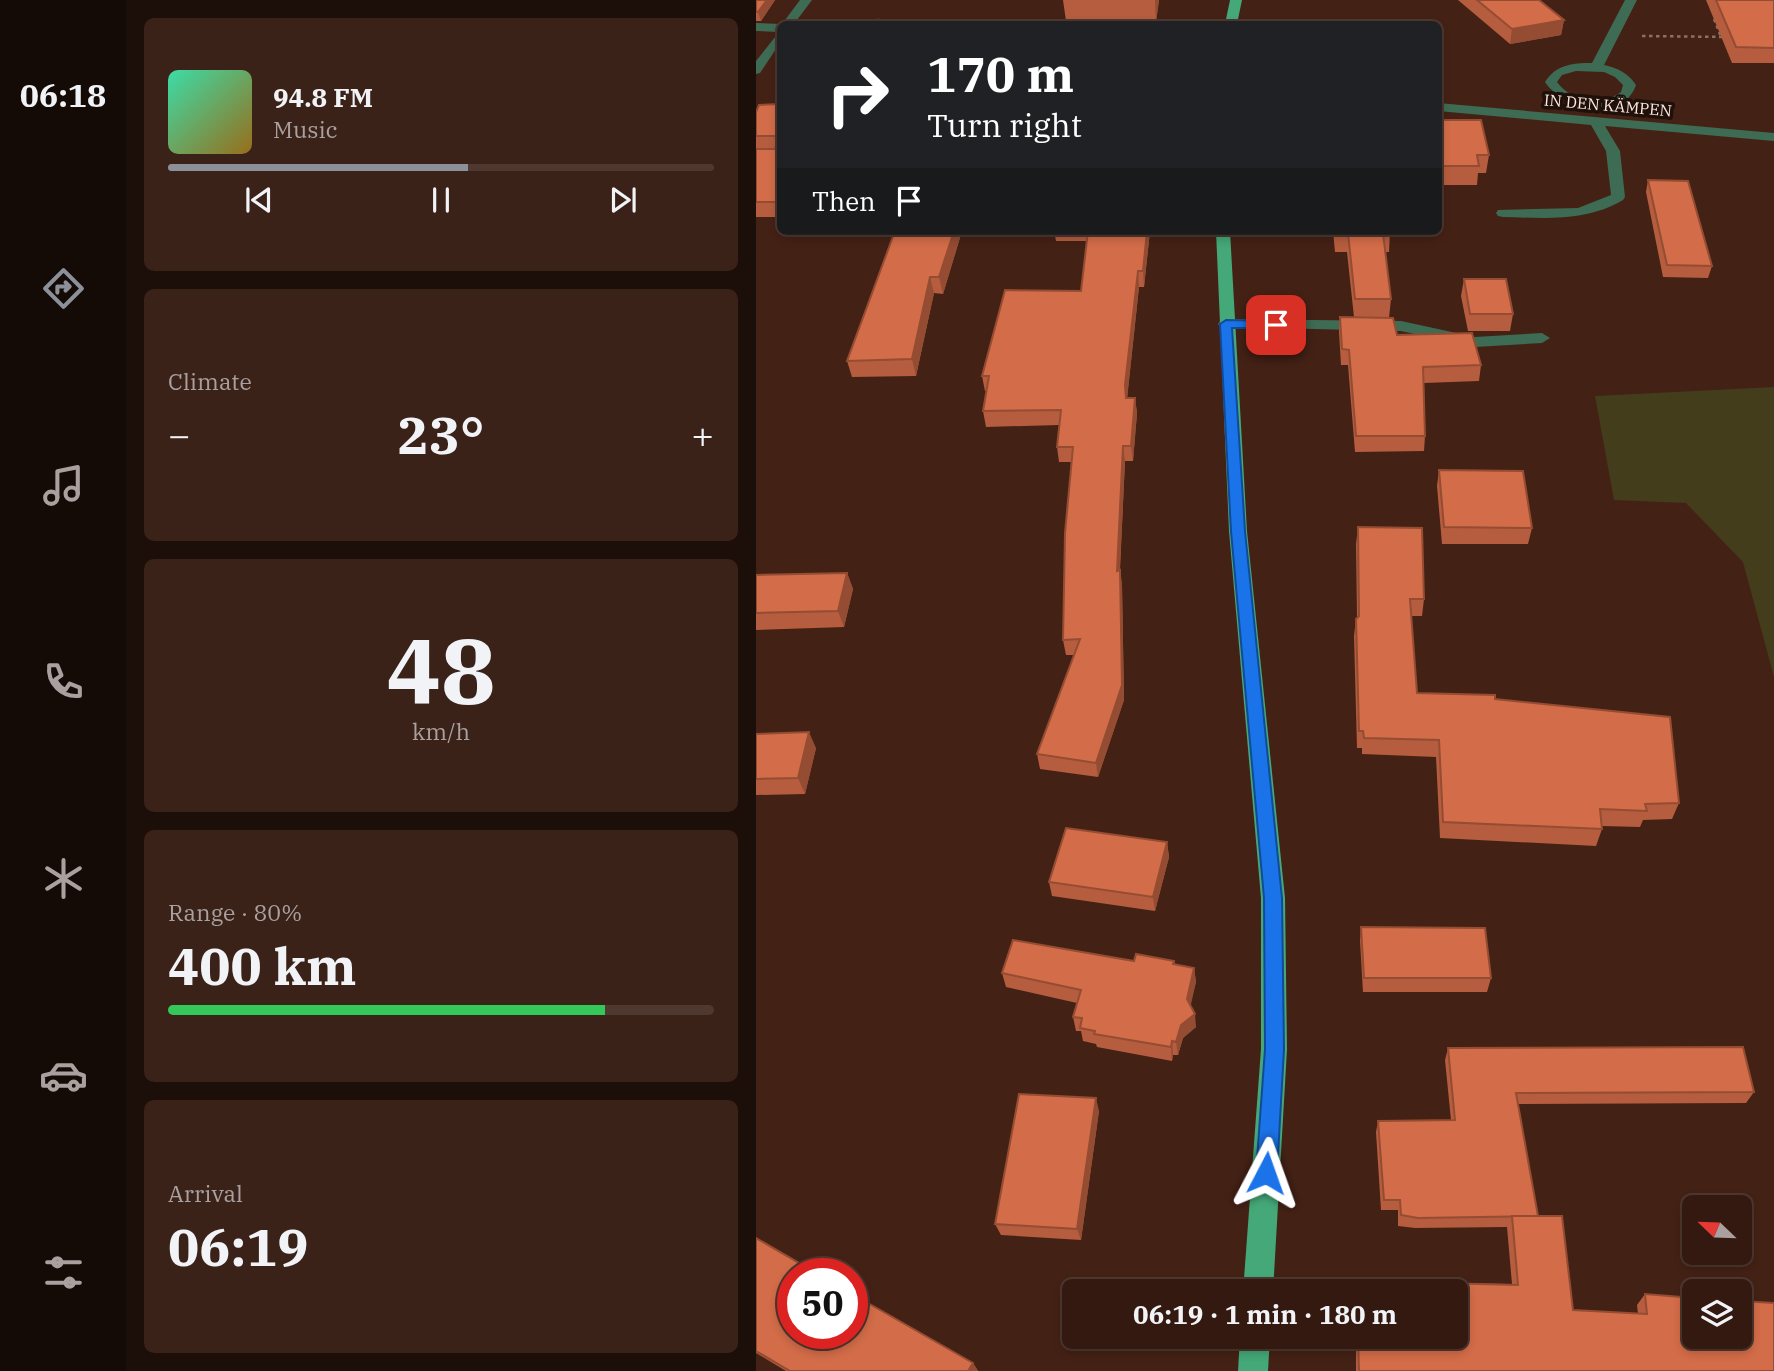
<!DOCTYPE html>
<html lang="en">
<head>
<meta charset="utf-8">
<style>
	:root { --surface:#331910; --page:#3b2219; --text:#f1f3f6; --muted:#a9a09f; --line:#4e3830; --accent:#8c9099 }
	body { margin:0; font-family:"IBM Plex Serif",serif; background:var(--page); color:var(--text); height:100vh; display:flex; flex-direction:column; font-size:26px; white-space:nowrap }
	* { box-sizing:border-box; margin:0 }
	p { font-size:23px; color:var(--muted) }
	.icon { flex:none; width:38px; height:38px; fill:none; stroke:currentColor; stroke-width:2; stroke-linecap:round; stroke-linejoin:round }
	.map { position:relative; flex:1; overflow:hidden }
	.panel { display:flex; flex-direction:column; gap:18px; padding:18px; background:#1c0e09; width:630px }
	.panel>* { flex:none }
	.guide { position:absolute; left:21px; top:21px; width:665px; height:214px; border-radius:10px; box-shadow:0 4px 10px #0003,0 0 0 2px var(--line); background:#202124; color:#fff; overflow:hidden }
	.needle { width:46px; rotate:293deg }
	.fabs { position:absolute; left:926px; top:1195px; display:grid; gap:14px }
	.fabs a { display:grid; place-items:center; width:70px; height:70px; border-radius:10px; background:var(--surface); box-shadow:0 4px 10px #0003,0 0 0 2px var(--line); font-size:35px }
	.speed { position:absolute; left:21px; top:1258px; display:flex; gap:14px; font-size:35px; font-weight:700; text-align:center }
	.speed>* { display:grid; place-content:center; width:91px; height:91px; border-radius:50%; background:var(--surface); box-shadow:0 4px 10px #0003,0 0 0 2px var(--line); line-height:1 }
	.speed .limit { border:10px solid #d22; background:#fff; color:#111 }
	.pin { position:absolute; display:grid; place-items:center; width:60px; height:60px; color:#fff; margin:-30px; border-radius:14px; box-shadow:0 4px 10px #0006 }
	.me { position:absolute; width:77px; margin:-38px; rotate:4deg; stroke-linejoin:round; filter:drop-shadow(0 0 5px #0008) }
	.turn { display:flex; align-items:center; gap:24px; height:147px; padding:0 35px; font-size:32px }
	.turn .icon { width:91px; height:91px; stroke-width:2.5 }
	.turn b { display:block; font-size:49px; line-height:60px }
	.then { display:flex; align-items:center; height:66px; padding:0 35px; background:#0003; gap:14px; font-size:26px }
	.big { font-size:52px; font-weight:700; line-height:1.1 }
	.panel .tile { flex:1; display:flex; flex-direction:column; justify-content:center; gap:10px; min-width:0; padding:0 24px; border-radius:10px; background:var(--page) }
	.panel .dial { align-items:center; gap:0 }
	.dial b { font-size:91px; line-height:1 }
	.song { display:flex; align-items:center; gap:21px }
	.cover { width:84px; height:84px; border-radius:10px; background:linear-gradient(135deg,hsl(160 70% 55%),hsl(40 70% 35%)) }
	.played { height:7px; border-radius:4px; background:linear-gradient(90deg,var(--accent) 55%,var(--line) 55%) }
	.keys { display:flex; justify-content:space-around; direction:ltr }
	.heat { display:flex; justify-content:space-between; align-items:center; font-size:38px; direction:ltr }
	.charge { height:10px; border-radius:5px; background:linear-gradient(90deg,#34c759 80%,var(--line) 0) }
	.trip { position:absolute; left:306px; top:1279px; width:406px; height:70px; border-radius:10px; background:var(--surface); box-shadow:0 4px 10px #0003,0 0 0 2px var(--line); font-weight:700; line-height:70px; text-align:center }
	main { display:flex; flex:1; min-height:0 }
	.tabs { display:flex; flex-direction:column; width:126px; justify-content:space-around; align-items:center; background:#140a06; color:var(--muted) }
	.tabs .icon { width:49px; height:49px }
	.tabs .active { color:var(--accent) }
	.tabs b { font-size:32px; color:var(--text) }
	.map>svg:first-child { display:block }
	.green { fill:#433d1b }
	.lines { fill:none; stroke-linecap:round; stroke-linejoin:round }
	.path { stroke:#8c7066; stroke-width:2.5; stroke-dasharray:3.5 3.5; stroke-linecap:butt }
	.minor { fill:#3e6b53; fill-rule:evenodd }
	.major { fill:#44a878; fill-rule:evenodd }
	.wall { fill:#b55d3e }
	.shaded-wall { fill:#944c32 }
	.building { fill:#d36c48; stroke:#944c32; stroke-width:2 }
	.route { fill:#1a73e8; stroke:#114b97; stroke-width:2 }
	.labels { text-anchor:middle; stroke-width:7; stroke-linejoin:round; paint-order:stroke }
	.far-street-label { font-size:16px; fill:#fdeae3; stroke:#1f100a }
</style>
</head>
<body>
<main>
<nav class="tabs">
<b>06:18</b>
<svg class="icon active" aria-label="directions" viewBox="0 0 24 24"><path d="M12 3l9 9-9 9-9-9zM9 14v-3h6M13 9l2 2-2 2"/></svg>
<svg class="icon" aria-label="music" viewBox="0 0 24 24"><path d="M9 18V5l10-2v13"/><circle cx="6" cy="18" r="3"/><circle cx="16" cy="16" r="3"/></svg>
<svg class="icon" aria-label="phone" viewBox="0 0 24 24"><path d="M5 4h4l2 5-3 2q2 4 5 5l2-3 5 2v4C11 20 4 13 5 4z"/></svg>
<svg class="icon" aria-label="climate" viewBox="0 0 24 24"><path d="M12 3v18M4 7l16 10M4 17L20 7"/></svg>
<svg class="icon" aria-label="car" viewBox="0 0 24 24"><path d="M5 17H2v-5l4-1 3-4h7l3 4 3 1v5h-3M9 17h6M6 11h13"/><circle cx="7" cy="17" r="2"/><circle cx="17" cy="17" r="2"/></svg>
<svg class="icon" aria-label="filters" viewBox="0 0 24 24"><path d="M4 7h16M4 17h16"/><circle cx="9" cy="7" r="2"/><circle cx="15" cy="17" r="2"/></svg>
</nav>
<section class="panel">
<div class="tile">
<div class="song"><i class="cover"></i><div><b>94.8 FM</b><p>Music</p></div></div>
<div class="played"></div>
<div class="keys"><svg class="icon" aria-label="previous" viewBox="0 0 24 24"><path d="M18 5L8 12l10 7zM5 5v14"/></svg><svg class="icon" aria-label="pause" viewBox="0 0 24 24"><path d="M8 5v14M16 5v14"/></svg><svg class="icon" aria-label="next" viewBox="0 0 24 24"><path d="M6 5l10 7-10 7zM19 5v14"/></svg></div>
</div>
<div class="tile"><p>Climate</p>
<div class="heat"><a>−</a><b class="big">23°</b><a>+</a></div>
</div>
<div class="tile dial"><b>48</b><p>km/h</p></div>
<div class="tile"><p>Range · 80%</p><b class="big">400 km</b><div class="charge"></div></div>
<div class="tile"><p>Arrival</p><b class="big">06:19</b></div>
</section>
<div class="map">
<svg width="1018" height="1371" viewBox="0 0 1018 1371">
	<rect width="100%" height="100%" fill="#442115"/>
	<path class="green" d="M1018,387V677L987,562L930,503L858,500L839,396Z"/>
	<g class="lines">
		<g class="path">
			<path d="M958,19L965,37"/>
			<path d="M121,20L201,24"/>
			<path d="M886,36L972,37"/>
		</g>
		<g class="minor">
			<path d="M44,0H56L38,24H26Z"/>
			<path d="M869,0H881L848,65C862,68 872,73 880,85C867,123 806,109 789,82C800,65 815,63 836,63ZM820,71L848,72L859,77L867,85L865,92C847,106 814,101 801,82L806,75Z"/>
			<path d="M0,23L25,24L24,43L4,73L0,74V61L23,32L0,31Z"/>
			<path d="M682,103L1018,133V141L849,126L864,151L869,197L867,200C830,222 789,218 747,217L742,216L740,213L742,210L822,208L855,195L850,151L835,125L682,111Z"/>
			<path d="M470,319L645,321L719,337L786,333L794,338L786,343L719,347L645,331L464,327L462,324L464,321Z"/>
		</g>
		<g class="major">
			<path d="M474,0H486L481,24H469Z"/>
			<path d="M460,231H474L491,531L529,898L531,1049L517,1292H487L505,1049V898L473,531Z"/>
			<path d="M484,1337H514L512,1371H482Z"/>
		</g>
	</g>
	<g class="wall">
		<path d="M0,0H19L5,21H0Z"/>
		<path d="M307,0H403L400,22L310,21Z"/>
		<path d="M702,0H783L808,20L805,35L754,44Z"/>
		<path d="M950,0H1018V63H976Z"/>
		<path d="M24,104V217H0V112Z"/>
		<path d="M682,120L733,155L730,173H722L721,185H682Z"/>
		<path d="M892,180L956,266L952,278L907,277L890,192Z"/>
		<path d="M206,231L187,294L178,293L160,376L96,377L91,361Z"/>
		<path d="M298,231H394L388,287H383L371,398H379L381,413L377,461H369L364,570L366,586L368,700L342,777L284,769L281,754L318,655H310L307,640L315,462H303L301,447L303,425L230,427L227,411L231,391H229L226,376L325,291L331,241H300Z"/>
		<path d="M577,231H634L633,252H629L635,299L633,318L641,335L725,365L723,381L668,383L669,436L668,451L599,452L592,365H585L583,332L584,317H598L591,252H579Z"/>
		<path d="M708,279L757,314L754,331H712L705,296Z"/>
		<path d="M683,470L776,528L772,544H686L681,486Z"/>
		<path d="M602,527L668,599L666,616H655L661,693L739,699L923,803L916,819L887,820L884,827L846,826V829L840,846L684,838L680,757L606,754V748H601L598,636L600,619L601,617L600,544Z"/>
		<path d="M91,573L97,589L88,627L0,630V575Z"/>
		<path d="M0,734L60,748L49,794L0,795Z"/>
		<path d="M411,842L413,857L399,911L296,896L293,882Z"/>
		<path d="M605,927L735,978L731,992H607L604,941Z"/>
		<path d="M378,961H418L419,964L438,968L440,982L434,1005L440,1027L427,1038L422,1055H417L416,1061L341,1047L340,1044L327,1041L325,1031H320L317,1017L321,1003L250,987L246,973Z"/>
		<path d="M692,1048L998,1092L990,1103L762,1104L782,1216L817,1310L882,1314L881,1305L889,1294L1018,1371H600V1337H700V1292H600L602,1281L756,1284L751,1227L659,1228L642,1226V1210H625L620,1132L622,1121L695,1120L689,1060Z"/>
		<path d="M343,1111L325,1240L245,1235L239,1224Z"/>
		<path d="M0,1238L217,1363L222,1371H30L0,1353Z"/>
	</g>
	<g class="shaded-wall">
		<path d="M11,0H19L5,21L2,12Z"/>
		<path d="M399,0H403L400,22Z"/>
		<path d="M808,20L805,35L754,44L756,29Z"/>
		<path d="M198,231H206L187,294L183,277Z"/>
		<path d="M391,231H394L388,287L387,271Z"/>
		<path d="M382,271L383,287L371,400L369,385Z"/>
		<path d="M174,277L178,293L160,376L156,359Z"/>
		<path d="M379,398L381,413L377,461L375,446Z"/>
		<path d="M367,446L369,461L363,586L361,571Z"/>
		<path d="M364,570L366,586L368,700L342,777L340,763Z"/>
		<path d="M91,573L97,589L88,627L82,611Z"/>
		<path d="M53,732L60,748L49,794L42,778Z"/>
		<path d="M411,842L413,857L399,911L397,897Z"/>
		<path d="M438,968L440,982L433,1013L431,999Z"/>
		<path d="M439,1014L440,1027L427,1038L422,1055L420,1042L425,1025Z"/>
		<path d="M416,1041L417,1055L416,1061L415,1047Z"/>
		<path d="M340,1098L343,1111L325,1240L321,1229Z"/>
		<path d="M217,1363L222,1371H212Z"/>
	</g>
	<g class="building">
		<path d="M0,0H11L2,12H0Z"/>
		<path d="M721,0H783L808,20L756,29Z"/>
		<path d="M960,0H1018V48L980,47Z"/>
		<path d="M24,104V202H0V149H19L22,139L19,136H0V112L3,105Z"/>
		<path d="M682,120H725L733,155H721L723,166H682Z"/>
		<path d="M892,180L932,181L956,266L911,265Z"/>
		<path d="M139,231H198L183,277H174L156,359L91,361Z"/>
		<path d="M332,231H391L387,271H382L369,385L370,398H379L375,446H367L361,571L364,570L366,685L340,763L281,754L324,639L307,640L309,533L317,447H301L305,410L227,411L233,376H226L249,290L325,291Z"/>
		<path d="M579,231H634L635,233H627L635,299H599L592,233L579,234Z"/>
		<path d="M708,279H750L757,314H714Z"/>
		<path d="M584,317L637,318L641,335L716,333L725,365L667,367L669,436H600L593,350L586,349Z"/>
		<path d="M683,470L767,471L776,528L688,527Z"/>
		<path d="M602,527L666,528L668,599H654L661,693L739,695V699L914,717L923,803L889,804L891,811L844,809L846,829L687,822L683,740L608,738L607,731H603L600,619L603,616Z"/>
		<path d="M91,573L82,611L0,613V575Z"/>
		<path d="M53,732L42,778L0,779V734Z"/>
		<path d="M310,828L411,842L397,897L293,882Z"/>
		<path d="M605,927L729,928L735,978H608Z"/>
		<path d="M257,940L378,961L380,954L418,961L417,964L438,968L431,999L439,1014L425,1025L420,1042L416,1041L415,1047L338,1034L339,1031L324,1028L326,1018L317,1017L325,990L246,973Z"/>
		<path d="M987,1047L998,1092L760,1093L782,1216L662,1218L645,1215L644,1200H628L622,1121L699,1120L692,1048Z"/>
		<path d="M263,1094L340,1098L321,1229L239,1224Z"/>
		<path d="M756,1216H806L817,1310L891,1314L889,1294L938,1298V1337H984V1301L1018,1303V1371H603L602,1337H700V1292H602V1281L762,1285Z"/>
		<path d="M0,1238L62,1274H37V1334H96V1294L217,1363L212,1371H34L0,1351Z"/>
	</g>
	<path class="route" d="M470,320L520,321L526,325L520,328H476L489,531L526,898L528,1049L521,1173L518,1180L510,1183L503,1180L500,1173L509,1049L508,898L475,531L464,324Z"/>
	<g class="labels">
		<g class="far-street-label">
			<text transform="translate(852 105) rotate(5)" y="6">IN DEN KÄMPEN</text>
		</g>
	</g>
</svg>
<div class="fabs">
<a><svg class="needle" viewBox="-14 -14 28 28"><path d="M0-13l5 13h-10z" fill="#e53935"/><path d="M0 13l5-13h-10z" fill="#a9a09f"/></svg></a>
<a><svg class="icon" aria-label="layers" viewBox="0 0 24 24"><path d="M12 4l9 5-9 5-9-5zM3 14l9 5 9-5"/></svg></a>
</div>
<div class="speed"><div class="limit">50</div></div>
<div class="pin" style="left:520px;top:325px;background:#d93025"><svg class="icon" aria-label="arrive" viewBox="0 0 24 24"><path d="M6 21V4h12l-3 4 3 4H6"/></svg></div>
<svg class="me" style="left:510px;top:1173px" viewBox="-20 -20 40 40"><path d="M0-17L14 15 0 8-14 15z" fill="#1a73e8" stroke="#fff" stroke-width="4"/></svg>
<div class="trip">06:19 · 1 min · 180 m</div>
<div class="guide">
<div class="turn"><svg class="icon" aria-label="right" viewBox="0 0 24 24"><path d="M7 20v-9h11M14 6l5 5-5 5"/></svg><div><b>170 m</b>Turn right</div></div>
<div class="then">Then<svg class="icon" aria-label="arrive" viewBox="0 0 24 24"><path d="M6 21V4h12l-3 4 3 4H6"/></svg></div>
</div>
</div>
</main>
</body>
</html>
